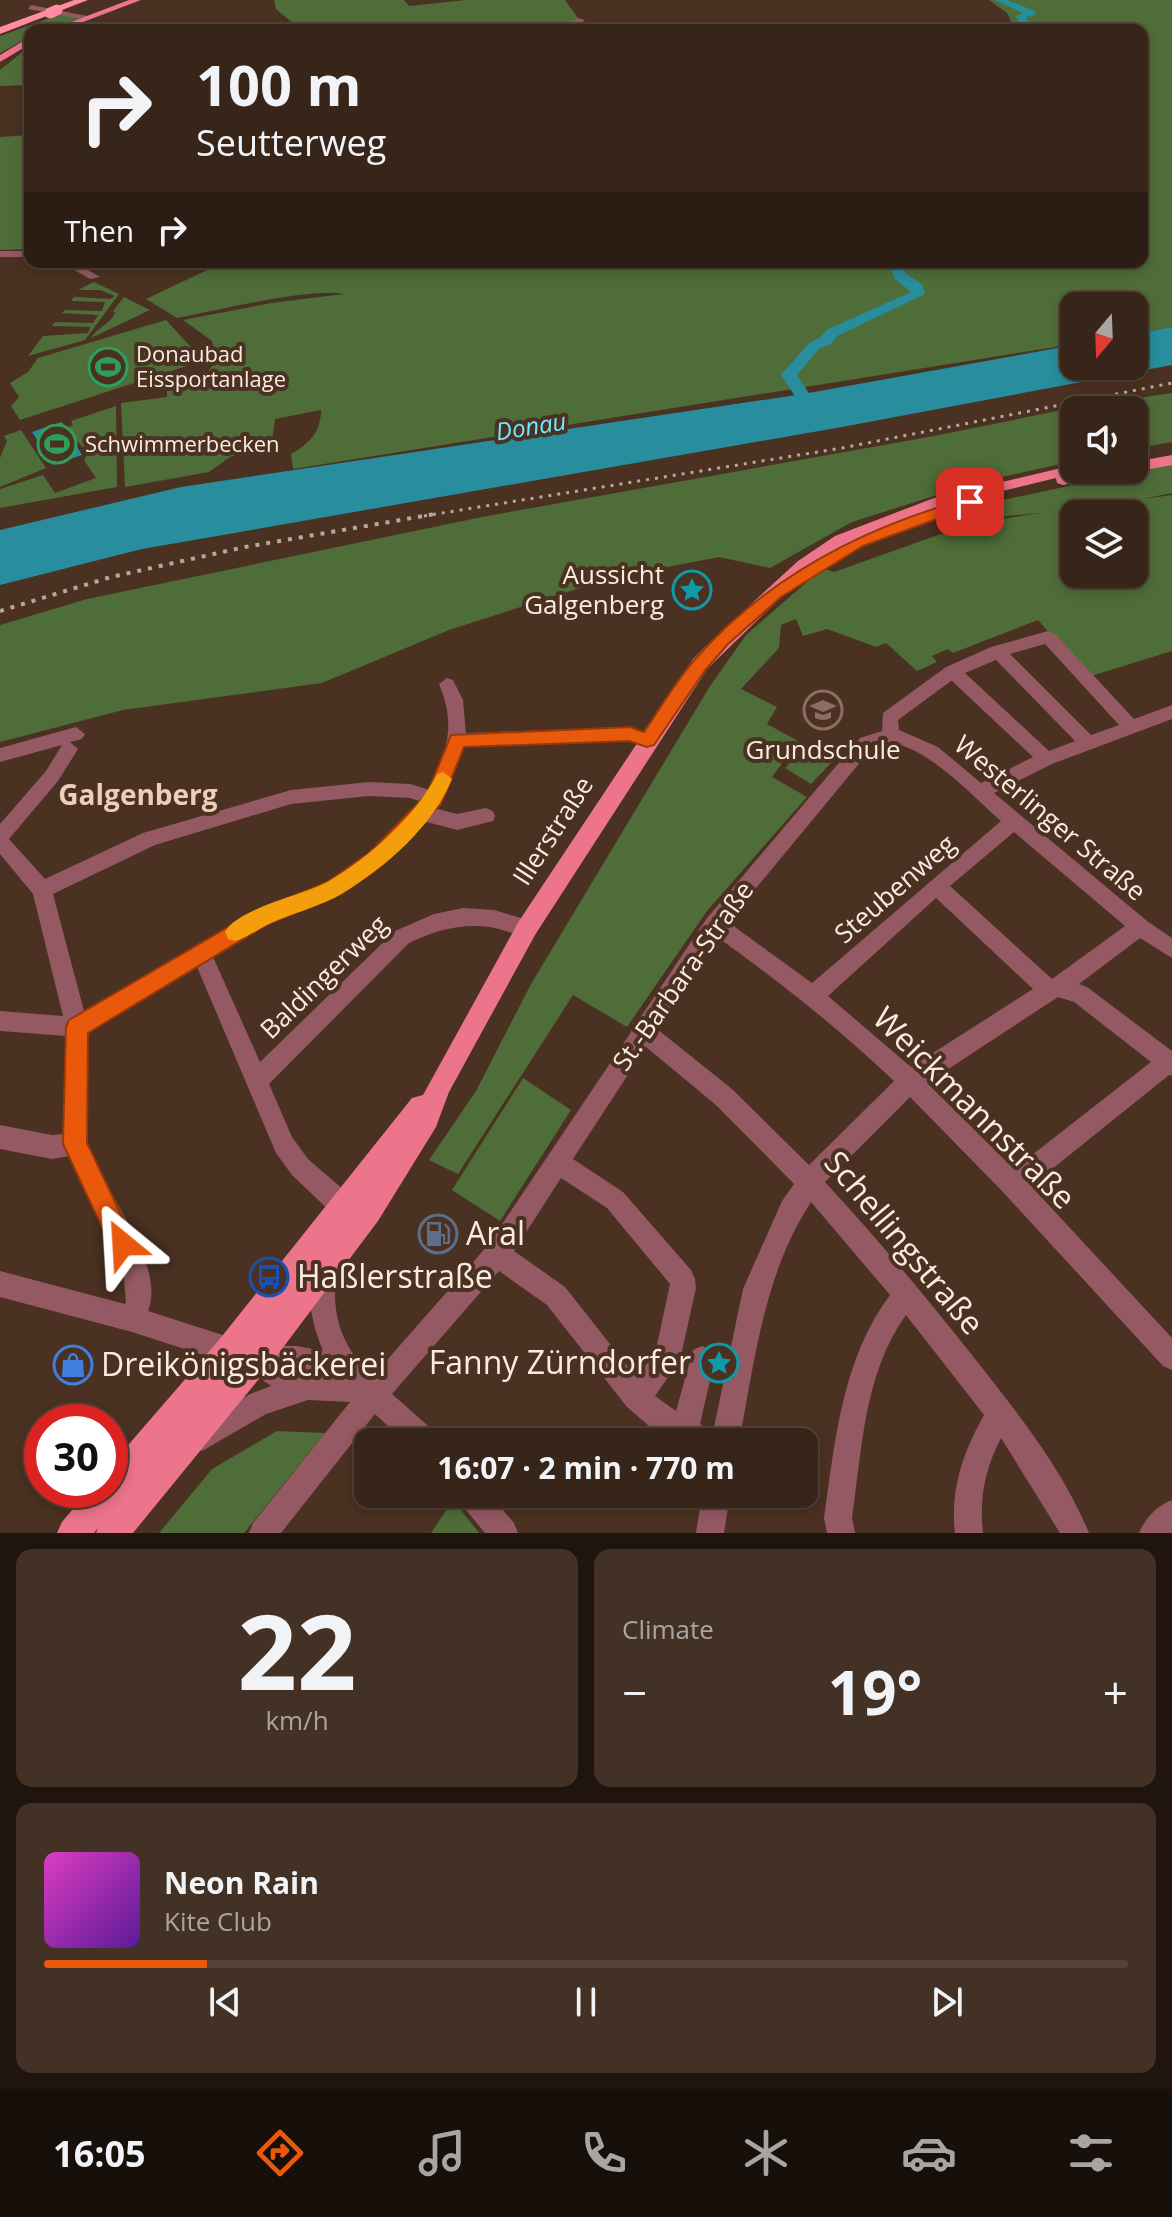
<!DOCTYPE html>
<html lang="en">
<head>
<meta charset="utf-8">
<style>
	:root { --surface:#382519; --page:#433126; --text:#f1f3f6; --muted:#aba5a2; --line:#524238; --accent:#ea580c }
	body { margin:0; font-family:"Open Sans",sans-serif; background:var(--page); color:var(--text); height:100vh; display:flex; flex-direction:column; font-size:30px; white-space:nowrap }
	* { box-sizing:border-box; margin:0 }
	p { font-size:26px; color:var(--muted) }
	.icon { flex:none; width:44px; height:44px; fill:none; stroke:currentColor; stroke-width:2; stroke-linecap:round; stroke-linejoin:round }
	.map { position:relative; height:1533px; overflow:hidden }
	.details { display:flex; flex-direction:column; gap:16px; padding:16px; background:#1f140e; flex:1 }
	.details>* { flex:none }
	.top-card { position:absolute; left:24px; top:24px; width:1124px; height:244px; border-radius:16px; box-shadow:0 4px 12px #0003,0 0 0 2px var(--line); background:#382519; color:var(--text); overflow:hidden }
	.needle { width:52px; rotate:199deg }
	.buttons { position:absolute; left:1060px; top:292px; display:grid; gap:16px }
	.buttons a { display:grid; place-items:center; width:88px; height:88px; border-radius:16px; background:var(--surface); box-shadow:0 4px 12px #0003,0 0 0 2px var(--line); font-size:40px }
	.speed { position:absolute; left:24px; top:1404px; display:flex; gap:16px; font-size:40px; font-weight:700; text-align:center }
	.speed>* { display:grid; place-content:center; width:104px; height:104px; border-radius:50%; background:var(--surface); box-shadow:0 4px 12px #0003,0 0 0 2px var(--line); line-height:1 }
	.speed .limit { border:12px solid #d22; background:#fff; color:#111 }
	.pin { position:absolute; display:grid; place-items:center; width:68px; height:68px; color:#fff; margin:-34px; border-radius:16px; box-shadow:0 4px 12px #0006 }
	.me { position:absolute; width:88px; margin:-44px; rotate:333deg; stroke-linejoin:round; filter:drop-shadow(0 0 6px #0008) }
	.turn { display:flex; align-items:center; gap:28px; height:168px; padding:0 40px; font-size:36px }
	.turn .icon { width:104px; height:104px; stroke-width:2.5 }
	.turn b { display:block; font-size:56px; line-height:68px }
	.then { display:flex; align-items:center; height:76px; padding:0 40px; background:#0003; gap:16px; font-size:30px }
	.big { font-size:60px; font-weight:700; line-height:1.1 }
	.details .tile { flex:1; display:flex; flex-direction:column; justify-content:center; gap:12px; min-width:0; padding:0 28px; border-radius:16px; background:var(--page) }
	.details .dial { align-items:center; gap:0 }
	.dial b { font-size:104px; line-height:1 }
	.song { display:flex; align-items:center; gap:24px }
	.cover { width:96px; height:96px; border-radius:12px; background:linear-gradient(135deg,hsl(310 70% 55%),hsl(270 70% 35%)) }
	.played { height:8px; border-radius:4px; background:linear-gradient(90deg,var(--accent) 15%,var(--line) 15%) }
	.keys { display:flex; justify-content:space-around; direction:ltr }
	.heat { display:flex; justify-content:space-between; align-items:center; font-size:44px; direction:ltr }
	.details .tiles { flex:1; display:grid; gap:16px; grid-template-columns:1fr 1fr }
	.tile:last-child { grid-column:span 2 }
	.trip { position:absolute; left:354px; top:1428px; width:464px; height:80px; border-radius:16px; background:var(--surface); box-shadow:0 4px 12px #0003,0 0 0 2px var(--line); font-weight:700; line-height:80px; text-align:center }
	.tab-bar { display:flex; height:128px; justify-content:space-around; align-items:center; background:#160f0a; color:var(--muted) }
	.tab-bar .icon { width:56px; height:56px }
	.tab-bar .current { color:var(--accent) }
	.tab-bar b { font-size:36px; color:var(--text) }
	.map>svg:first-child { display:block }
	.green { fill:#4e6d38; fill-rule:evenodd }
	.water { fill:#288d9c }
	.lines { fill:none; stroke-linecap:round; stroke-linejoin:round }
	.river { fill:#288d9c; fill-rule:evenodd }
	.minor { fill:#945962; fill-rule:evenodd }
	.major { fill:#ec748b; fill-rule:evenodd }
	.highway { fill:#ff8ca0; fill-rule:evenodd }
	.rail-far1 { stroke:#baa79b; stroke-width:3; stroke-dasharray:3 6; stroke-linecap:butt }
	.rail { stroke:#baa79b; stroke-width:4; stroke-dasharray:4 7; stroke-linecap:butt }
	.highway-bridge { stroke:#ff8ca0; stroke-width:11 }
	.route { fill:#ea580c; stroke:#983908; stroke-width:2 }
	.slow { fill:#f59e0b }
	.labels { text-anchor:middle; stroke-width:8; stroke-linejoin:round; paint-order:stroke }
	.far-poi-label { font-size:22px; fill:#fbebe1; stroke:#4a3121; text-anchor:start }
	.far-water-label { font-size:24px; font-style:italic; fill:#6aeafe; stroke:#4a3121 }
	.poi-label { font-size:26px; fill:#fbebe1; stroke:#4a3121; text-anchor:end }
	.street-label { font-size:26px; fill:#fbebe1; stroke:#4a3121 }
	.neighbourhood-label { font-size:28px; font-weight:bold; fill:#eecebb; stroke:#4a3121 }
	.near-street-label { font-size:32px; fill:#fbebe1; stroke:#4a3121 }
	.near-poi-label { font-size:32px; fill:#fbebe1; stroke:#4a3121; text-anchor:start }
</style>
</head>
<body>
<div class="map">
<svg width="1172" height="1533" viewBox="0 0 1172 1533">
	<rect width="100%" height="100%" fill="#4a3121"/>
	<g class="green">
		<path d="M274,0H404L409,6L466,0H565L580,21L592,30H301L276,9Z"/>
		<path d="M989,0H1172V327L1134,334V306H1074V344L293,469L291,454C309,444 321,432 321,410L275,419L272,442L230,457L209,472L125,487L121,403L167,397V391C190,387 206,381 216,358L212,341L183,320L271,303L344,294C312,287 214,311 177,318L146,299L224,262H1142V30H1015L1007,13Z"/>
		<path d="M61,14L81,18L49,30H30V37L0,53V36Z"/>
		<path d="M30,46V85L0,86V70Z"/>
		<path d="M30,135V249L0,250V137Z"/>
		<path d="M94,282L119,294L85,340L28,356L43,336L88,333L90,327L52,326L55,322L93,323L98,315L62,313L65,310L102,311L105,302L71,301L74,297L110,299L115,296L100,290H78Z"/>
		<path d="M124,297L150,310L91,338C98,327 111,323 115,313L113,311Z"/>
		<path d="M166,320L200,357L199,362L20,420L11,406L19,397L10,383L28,372L38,358Z"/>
		<path d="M1172,393V442L1134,449V410H1074V461L975,483L852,522L770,568L719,557L611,578L449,630L322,683L123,710L0,742V625L87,599L487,516L934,436L1072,408Z"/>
		<path d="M116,406L117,487L0,508V489L43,475L55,493L96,478L84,460L87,454L68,427L73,425L71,421Z"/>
		<path d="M21,430L46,468L0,487V458L7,441L4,436Z"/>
		<path d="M1172,464V493L1142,499L1172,495V651L1088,677L1038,620L953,653L948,649L932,656L937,662L917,671L886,643L876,647L827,629L803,636L796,619L781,625L779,648L741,689L777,707L767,724L798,741L772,777L807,797L707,911L627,1027L573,995L458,1174L429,1160L476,1091L531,984L710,686L746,635L823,568L834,572L969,524L1040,513L988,518L970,507ZM1074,514H1134V574H1074Z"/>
		<path d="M806,747L832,762L811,784L785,768Z"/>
		<path d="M523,1078L571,1110L500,1221L452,1190Z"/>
		<path d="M277,1431L325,1433L244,1533H159L212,1469Z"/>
		<path d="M453,1500L479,1533H431Z"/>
	</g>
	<g class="water">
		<path d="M1172,327V365L842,427L142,549L0,585V530L181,487L803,394L1074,345V366H1134V334Z"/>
		<path d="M62,422L82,455L53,465L32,432Z"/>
	</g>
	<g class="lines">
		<g class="river">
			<path d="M995,0H1007L1035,11V15L1026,17L1033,30H1023L1016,16L1023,13Z"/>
			<path d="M887,262H901L906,274L922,284L925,294L837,336L832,343L819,349L797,375L820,410L818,413H806L781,375L809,343L821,337L826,330L911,292L895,279Z"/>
		</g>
		<g class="minor">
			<path d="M31,5L87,16L91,18L87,20L28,9Z"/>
			<path d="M578,18L585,20L571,30H562Z"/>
			<rect x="0" y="251" width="30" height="6"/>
			<path d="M61,262H74L100,277L90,279Z"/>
			<path d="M1048,631L1054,633L1134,719L1172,705V719L1052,764L994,793L1147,921L1172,938V958L1140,938L1079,984L1087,987L1172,1051V1076L1169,1075L1031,1186L1172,1338V1370L1163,1366L1002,1191L910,1097L825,1182C877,1238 925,1296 972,1355C1015,1410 1062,1467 1089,1533H1060L1001,1438C985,1469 979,1498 983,1533H955C950,1490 963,1452 984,1415L906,1315C864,1373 862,1450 852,1518L855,1533H827L824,1518C835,1441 842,1359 890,1295L811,1202C764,1274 755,1359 739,1442H675L649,1426L627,1407L547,1305L499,1271L392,1394L435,1432L439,1442H405L375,1414L281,1533H249L253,1523L350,1402L308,1400L266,1414L202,1451L192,1447L188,1437L192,1427L250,1394L271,1386L249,1370L132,1332L0,1297V1271L125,1304L126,1302L123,1270L69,1156L52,1159L0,1149V1125L52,1135L64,1134L66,1036L0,1031V1011L63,1016L33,894L0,854V824L46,771L62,745L0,762V748L76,727L85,734L82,739L70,742L78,749L58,781L9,839L45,879L143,833L291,790L369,782L410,784L430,790C446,750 457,727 439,684L447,678L453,680L463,700L466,733L630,727L653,736L656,741L647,748L629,741L464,747L438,809L457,814L486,808L493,811L495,816L493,821L457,830L427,822L382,865L341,894L268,924L213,957L260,1062L395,931L434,914L463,908L494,910L534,922L537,928L534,934C521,939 504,929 490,927C461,923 436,930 409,943L269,1084L292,1137L308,1159L352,1197L355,1206L352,1215L343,1218L334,1215L292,1175L276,1153L197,967L88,1032C88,1056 82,1126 88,1145C102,1189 167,1265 148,1311L257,1346H297L323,1351C312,1324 304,1292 315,1264L324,1260L333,1264C337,1275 335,1285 335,1296C336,1330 349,1354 373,1376L488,1245L631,1032L633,1023L638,1021L707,918L860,738L882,731L883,713L946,667L991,647ZM1045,644L1119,725L1091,735L1010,654ZM996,660L1075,741L1049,751L965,673ZM951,681H952L1033,757L981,783L938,747L899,730L898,720ZM884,743C922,740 973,797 1001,821L812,983L728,922L872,748ZM369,796L410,798L422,802L368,853L327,882L254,912L84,1011L53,894L155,845L291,804ZM1014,832L1125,926L1052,979L950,886ZM936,898L1033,989L911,1067L828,996ZM717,937C779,981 838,1028 894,1081L809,1165L732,1089L657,1029ZM1058,997L1074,1002L1151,1062L1014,1169L927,1083ZM646,1047L716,1105L794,1184L782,1201L743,1289L713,1432L700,1424L715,1359L711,1350L702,1346L693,1350L676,1411L655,1396L680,1360L696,1288L695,1279L691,1270L623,1192L573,1159ZM561,1178L607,1208L670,1284L655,1354L636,1377L565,1287L514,1251Z"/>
			<path d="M457,1494H489L514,1523L518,1533H485L461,1504Z"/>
			<path d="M702,1494H730L724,1533H696Z"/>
			<path d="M1172,1500V1533H1139C1145,1518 1157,1506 1172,1500Z"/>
		</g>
		<g class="major">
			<path d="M129,0H141L62,30H50Z"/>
			<path d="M30,37V44L0,62V55Z"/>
			<path d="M1172,455V465L1134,472L1128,470H1134V462Z"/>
			<path d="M1074,465V470L1080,472L1123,470L1115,475L1063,485L1057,483L1056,478L945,505L847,544L810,569L707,669L535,935L449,1092L436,1127L378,1221L267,1369L133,1533H96L98,1528L94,1533H57L62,1522L89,1490H110V1466L219,1340L412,1098L423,1095L519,921L693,659L711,641L798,561L835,536L934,498Z"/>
		</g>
		<path class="highway" d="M74,0H88L0,34V27Z"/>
		<path class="rail-far1" d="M424,516L842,448L1172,383"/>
		<path class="rail" d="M0,611L111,577L245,547L435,514"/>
		<path class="highway-bridge" d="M50,13L57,10"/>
	</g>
	<path class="route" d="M970,498L977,502L975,505L863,546L781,597L728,644L706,669L654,745L647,747L629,741L464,747L441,804L382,865L341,894L268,924L88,1033L87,1143L135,1244L132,1253L123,1257L114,1253L63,1144L66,1027L69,1020L254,912L327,882L369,853L427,794L451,735L630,727L644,732C661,707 677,679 697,657C769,576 867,526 970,498Z"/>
	<path class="slow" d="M443,772L452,779C433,826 386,867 343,893C320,907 292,913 269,924C257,930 247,937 236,941L228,939L225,932C237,908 305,895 329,881C372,855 414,818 437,774Z"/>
	<defs>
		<g id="stadium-ring" transform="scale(2)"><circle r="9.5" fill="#4a3121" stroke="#2e9e5b" stroke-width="1.5"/><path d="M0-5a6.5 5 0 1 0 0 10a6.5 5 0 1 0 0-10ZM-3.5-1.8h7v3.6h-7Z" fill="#2e9e5b"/></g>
		<g id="sight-ring" transform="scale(2)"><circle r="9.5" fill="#4a3121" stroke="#0f9aa8" stroke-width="1.5"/><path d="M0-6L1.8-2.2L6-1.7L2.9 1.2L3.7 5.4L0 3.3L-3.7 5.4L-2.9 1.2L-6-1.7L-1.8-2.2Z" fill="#0f9aa8"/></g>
		<g id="school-ring" transform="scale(2)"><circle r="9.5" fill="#4a3121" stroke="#8d6e63" stroke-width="1.5"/><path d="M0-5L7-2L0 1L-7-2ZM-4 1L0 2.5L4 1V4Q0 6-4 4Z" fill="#8d6e63"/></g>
		<g id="fuel-ring" transform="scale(2)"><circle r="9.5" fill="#4a3121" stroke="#5c6f8a" stroke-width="1.5"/><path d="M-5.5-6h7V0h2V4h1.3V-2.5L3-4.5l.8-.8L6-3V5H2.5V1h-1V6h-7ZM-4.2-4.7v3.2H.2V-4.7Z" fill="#5c6f8a"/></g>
		<g id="bus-ring" transform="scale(2)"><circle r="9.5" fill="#4a3121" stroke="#1a4fb4" stroke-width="1.5"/><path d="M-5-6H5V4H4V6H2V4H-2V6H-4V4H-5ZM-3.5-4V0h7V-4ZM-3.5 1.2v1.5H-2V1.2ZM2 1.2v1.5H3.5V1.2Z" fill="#1a4fb4"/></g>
		<g id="shop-ring" transform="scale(2)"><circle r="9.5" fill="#4a3121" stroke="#3f7fe0" stroke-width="1.5"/><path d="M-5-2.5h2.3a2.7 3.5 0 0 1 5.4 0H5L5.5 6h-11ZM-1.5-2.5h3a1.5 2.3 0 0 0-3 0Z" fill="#3f7fe0"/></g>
	</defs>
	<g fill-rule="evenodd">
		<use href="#stadium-ring" x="108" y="367"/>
		<use href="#stadium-ring" x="57" y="444"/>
		<use href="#sight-ring" x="692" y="590"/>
		<use href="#school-ring" x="823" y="710"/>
		<use href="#fuel-ring" x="438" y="1234"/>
		<use href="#bus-ring" x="269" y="1277"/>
		<use href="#sight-ring" x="719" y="1363"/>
		<use href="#shop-ring" x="73" y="1365"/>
	</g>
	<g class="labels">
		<g class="far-poi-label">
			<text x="136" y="362">Donaubad<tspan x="136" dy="25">Eissportanlage</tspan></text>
			<text x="85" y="452">Schwimmerbecken</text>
		</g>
		<g class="far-water-label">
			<text transform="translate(531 427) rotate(-9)" y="8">Donau</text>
		</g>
		<g class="poi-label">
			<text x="664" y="584">Aussicht<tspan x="664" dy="30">Galgenberg</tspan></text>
			<text x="823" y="759" text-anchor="middle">Grundschule</text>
		</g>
		<g class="street-label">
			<text transform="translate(1050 818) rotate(40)" y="9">Westerlinger Straße</text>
			<text transform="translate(553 831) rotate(-57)" y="9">Illerstraße</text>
			<text transform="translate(895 889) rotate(-41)" y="9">Steubenweg</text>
			<text transform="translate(683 976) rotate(-55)" y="9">St.-Barbara-Straße</text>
			<text transform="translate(324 977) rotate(-44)" y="9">Baldingerweg</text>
		</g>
		<g class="neighbourhood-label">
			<text x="138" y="805">Galgenberg</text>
		</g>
		<g class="near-street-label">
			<text transform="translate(974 1108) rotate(45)" y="11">Weickmannstraße</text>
			<text transform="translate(904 1243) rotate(50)" y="11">Schellingstraße</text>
		</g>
		<g class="near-poi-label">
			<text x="466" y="1245">Aral</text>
			<text x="297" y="1288">Haßlerstraße</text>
			<text x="691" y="1374" text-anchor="end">Fanny Zürndorfer</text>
			<text x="101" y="1376">Dreikönigsbäckerei</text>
		</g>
	</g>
</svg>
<div class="buttons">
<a><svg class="needle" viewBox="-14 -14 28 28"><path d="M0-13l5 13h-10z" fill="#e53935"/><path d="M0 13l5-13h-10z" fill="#aba5a2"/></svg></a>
<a><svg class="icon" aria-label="sound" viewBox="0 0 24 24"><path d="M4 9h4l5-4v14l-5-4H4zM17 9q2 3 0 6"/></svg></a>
<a><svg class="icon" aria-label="layers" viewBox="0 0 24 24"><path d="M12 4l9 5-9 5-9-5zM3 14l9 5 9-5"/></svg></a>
</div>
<div class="speed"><div class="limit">30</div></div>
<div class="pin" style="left:970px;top:502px;background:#d93025"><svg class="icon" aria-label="arrive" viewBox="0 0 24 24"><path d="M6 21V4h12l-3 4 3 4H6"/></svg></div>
<svg class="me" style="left:123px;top:1244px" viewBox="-20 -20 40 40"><path d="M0-17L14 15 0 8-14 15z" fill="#ea580c" stroke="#fff" stroke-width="4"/></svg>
<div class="trip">16:07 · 2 min · 770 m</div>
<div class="top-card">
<div class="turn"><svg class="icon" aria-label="right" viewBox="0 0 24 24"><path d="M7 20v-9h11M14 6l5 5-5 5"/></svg><div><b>100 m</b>Seutterweg</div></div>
<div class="then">Then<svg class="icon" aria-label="right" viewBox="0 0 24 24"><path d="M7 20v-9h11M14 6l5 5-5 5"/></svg></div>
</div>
</div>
<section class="details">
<div class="tiles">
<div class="tile dial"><b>22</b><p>km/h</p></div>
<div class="tile"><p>Climate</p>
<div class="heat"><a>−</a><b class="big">19°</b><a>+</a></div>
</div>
<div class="tile">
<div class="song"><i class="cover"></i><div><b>Neon Rain</b><p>Kite Club</p></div></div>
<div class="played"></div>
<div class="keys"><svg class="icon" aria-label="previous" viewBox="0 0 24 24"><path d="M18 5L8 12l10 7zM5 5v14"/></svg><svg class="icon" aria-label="pause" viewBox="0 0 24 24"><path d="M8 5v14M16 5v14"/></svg><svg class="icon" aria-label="next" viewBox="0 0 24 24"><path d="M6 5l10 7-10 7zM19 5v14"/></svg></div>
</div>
</div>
</section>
<nav class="tab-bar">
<b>16:05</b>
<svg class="icon current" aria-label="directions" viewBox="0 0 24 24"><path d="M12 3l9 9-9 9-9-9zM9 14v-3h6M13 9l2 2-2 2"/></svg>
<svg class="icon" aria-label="music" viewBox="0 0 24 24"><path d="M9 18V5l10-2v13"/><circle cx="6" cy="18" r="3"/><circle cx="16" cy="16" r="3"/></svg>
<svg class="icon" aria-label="phone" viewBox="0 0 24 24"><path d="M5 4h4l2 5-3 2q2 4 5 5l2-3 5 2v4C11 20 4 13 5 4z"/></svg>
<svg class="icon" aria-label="climate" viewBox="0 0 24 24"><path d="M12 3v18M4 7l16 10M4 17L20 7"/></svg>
<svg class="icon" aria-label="car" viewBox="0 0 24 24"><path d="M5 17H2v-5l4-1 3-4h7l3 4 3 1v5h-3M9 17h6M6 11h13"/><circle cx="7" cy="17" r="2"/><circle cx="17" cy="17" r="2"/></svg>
<svg class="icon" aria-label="filters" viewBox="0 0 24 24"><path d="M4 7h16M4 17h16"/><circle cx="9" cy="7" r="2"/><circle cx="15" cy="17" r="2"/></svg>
</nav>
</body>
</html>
